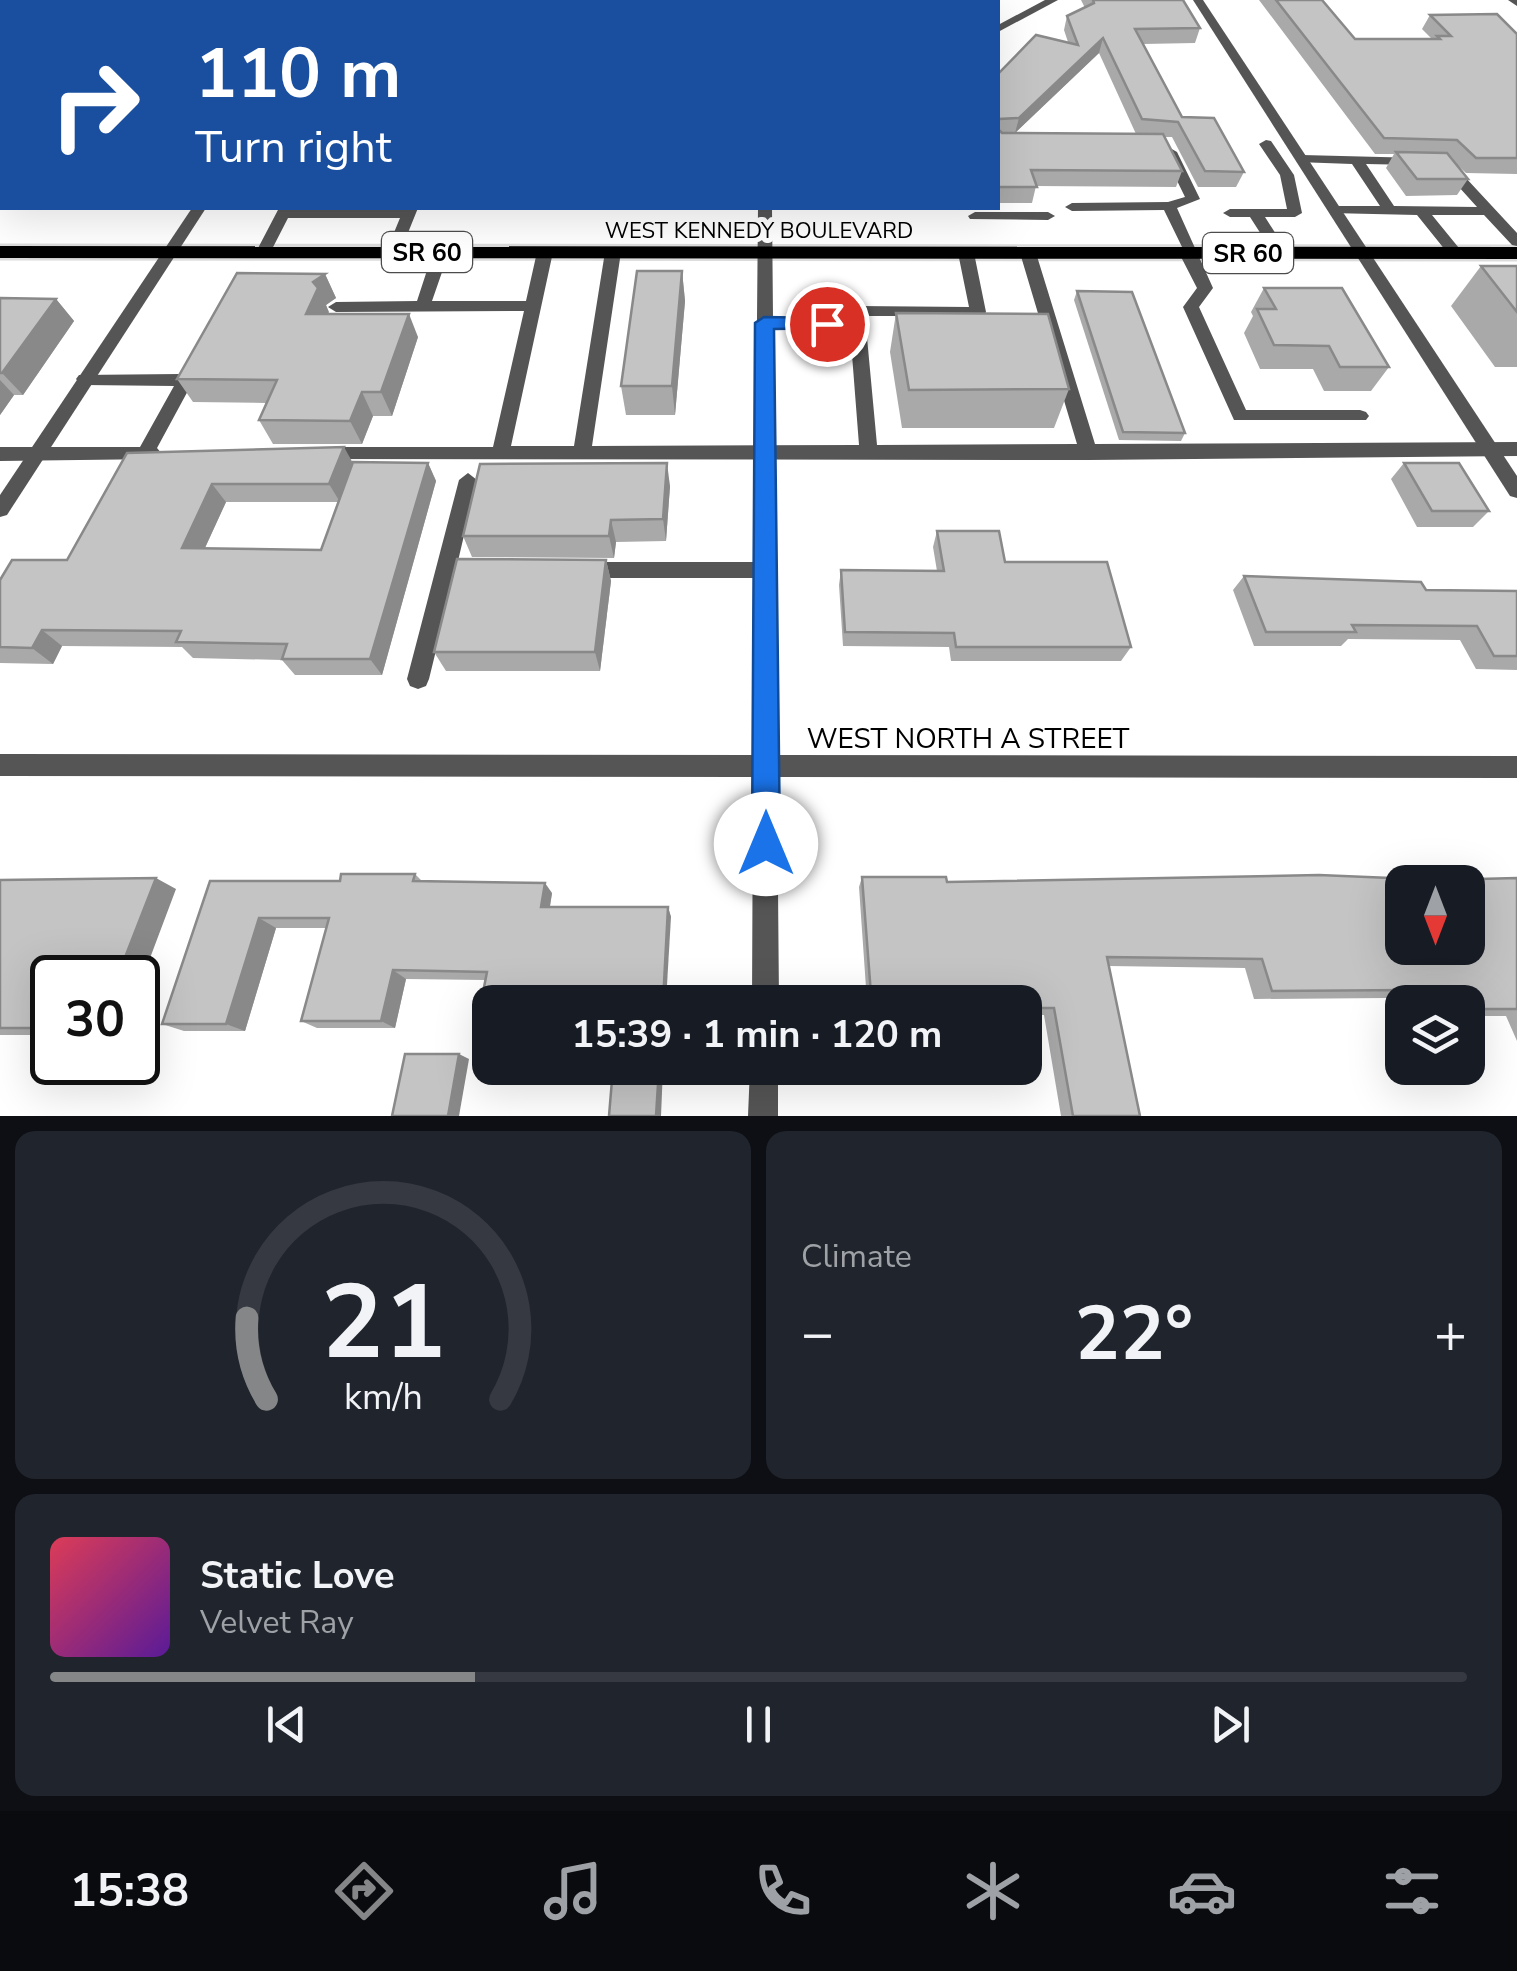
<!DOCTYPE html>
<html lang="en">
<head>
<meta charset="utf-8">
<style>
	:root { --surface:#171b24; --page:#20242c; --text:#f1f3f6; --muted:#9ea1a6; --line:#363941; --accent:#858687 }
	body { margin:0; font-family:"Nunito Sans",sans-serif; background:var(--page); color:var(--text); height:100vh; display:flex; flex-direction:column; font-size:38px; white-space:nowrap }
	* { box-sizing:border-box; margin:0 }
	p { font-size:32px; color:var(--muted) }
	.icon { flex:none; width:55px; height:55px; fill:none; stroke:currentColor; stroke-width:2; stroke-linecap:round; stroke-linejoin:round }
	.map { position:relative; height:1116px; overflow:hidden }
	.panel { display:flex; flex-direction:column; gap:15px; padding:15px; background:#0d0f14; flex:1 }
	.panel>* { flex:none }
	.guide { position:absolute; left:0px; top:0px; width:1000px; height:210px; box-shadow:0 10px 40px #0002; background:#1a4fa0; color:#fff; overflow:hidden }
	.needle { width:65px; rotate:180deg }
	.buttons { position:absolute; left:1385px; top:865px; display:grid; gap:20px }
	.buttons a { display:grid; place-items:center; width:100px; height:100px; border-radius:20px; background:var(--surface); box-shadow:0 10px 40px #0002; font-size:50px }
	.speed { position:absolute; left:30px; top:955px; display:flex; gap:20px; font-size:50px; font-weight:700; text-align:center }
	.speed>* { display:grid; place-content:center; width:130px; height:130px; border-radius:50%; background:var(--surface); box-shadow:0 10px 40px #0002; line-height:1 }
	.speed .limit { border:5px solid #111; border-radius:15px; background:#fff; color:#111 }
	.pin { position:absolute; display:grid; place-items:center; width:85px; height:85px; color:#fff; margin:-42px; border:5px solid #fff; border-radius:50%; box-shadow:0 2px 10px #0007 }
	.me { position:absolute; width:110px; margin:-55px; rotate:0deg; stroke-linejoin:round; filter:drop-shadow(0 0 8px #0008) }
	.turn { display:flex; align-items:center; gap:35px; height:210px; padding:0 30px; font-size:45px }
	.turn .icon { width:130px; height:130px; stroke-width:2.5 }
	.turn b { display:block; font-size:70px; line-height:85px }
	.big { font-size:75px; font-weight:700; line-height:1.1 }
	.panel .card { flex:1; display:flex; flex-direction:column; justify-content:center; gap:15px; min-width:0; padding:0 35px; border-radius:20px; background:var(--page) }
	.panel .dial { align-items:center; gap:0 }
	.dial svg { height:260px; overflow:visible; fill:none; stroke:var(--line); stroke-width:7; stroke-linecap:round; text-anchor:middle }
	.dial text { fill:var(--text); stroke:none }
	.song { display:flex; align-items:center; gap:30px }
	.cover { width:120px; height:120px; border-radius:15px; background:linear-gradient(135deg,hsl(350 70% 55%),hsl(270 70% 35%)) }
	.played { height:10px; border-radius:5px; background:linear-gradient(90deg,var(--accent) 30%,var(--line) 30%) }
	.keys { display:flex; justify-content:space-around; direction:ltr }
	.heat { display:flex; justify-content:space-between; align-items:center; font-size:55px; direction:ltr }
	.panel .tiles { flex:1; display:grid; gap:15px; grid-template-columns:1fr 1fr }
	.card:last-child { grid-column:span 2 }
	.trip { position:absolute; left:472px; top:985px; width:570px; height:100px; border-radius:20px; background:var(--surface); box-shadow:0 10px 40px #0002; font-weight:700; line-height:100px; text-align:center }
	.tabs { display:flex; height:160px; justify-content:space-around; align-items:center; background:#090b0e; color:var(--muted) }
	.tabs .icon { width:70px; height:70px }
	.tabs .on { color:var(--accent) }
	.tabs b { font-size:45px; color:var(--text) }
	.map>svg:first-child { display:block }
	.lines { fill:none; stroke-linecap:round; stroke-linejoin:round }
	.primary-casing { stroke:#dbdbdb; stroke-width:5 }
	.lane { fill:#555; fill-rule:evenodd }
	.street { fill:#555; fill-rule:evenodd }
	.primary { fill:#000; fill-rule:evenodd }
	.wall { fill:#a9a9a9; fill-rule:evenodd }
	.shaded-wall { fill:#898989 }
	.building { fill:#c4c4c4; stroke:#898989; stroke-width:2.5; fill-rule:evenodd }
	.route { fill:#1a73e8; stroke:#114b97; stroke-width:2.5 }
	.labels { text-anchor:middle; stroke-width:10; stroke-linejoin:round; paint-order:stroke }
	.far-street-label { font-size:22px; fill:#000; stroke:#fff }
	.shield { fill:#fff; stroke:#4c4c4c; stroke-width:2.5 }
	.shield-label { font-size:25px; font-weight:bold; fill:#000 }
	.street-label { font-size:28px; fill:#000; stroke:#fff }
</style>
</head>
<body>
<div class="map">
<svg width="1517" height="1116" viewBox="0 0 1517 1116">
	<rect width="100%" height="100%" fill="#fff"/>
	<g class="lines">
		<g class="primary-casing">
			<path id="primary" d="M0,246L1517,247V259L0,258Z"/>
		</g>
		<g class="lane">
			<path d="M135,0H146L147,2H136Z"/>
			<path d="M2,95V103L0,104V96Z"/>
			<path d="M1266,140L1271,141L1294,175L1302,213L1295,217H1265L1288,253L1280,258L1275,256L1250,217H1230L1223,213L1230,209H1287L1280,175L1259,144Z"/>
			<path d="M1170,148L1177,152L1200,199L1177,208L1213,288L1199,307L1246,410H1360L1366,412L1369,416L1366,420H1234L1183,307L1197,288L1179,253L1183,249L1164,210L1072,211L1065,207L1072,203L1168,202L1185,197L1163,152Z"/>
			<path d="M1302,155L1420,158L1422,161L1415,165L1366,164L1394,206L1477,207L1440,166L1452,163L1517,233V246L1512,245L1484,215H1432L1463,253L1455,258L1450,256L1417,215L1330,213V207L1335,206H1380L1352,164L1297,162V156Z"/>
			<path d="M279,208L292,210L418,208L399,255L394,257L386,252L400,218H288L269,255H259L256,252Z"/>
			<path d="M975,212H1048L1055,216L1048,220L970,219L968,216Z"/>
			<path d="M441,247L449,252L432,301H526L537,252L545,247L553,252L511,446H574L605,252L613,247L621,252L592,446L859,445L850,329L764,328L756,323L764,318L850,319L849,311L857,306L969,307L958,253L966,248L974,253L986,312L984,316H865L877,445L1077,444L1020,253L1028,248L1036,253L1095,444L1517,442V456L1089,460L316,459L313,454L316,449L322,447H493L524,311L336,312L328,307L336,302L417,301L433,252Z"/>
			<path d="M195,357L203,363L157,448L162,454L159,459L0,461V447H140L174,386L85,385L79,383L76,379L79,375L180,374L189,359Z"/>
			<path d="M468,473L477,480L458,561L489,563L492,569L489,575L454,577L429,679L426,686L418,689L410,686L407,679L459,480Z"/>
			<path d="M581,562H764L771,564L774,570L771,576L764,578H581L574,576L571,570L574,564Z"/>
		</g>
		<g class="street">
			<path d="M964,0H975L976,2H965Z"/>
			<path d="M1045,0H1058L998,32V25Z"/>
			<path d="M1193,0H1203L1517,476V498L1510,496Z"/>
			<path d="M1508,0H1517V6Z"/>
			<path d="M192,208H206L7,515L0,517V495Z"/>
			<path d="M758,208H772L777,755L1517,756V778L777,777L779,1002H752L753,777L0,776V754L753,755Z"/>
			<path d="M750,1068H778V1116H748Z"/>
		</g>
		<use href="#primary" class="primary"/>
	</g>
	<g class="wall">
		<path d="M1081,0H1183L1200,28L1195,43L1143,44L1182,117L1244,172L1236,187H1198L1172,137H1164L1182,171L1176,187L1036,186L1032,203H998V74L1068,42L1064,30L1067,16L1085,8ZM1099,53L1136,134L1015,133Z"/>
		<path d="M1259,0H1322L1355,39H1432L1422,29L1430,15L1517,34V174L1466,173L1454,162L1468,179L1457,195L1406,196L1386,168L1394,154H1375Z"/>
		<path d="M1481,266H1517V367H1495L1451,306Z"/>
		<path d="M682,271L685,301L675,415H626L621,386Z"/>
		<path d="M325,274L336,298L326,305L328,314L418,337L392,416H373L362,444H273L259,420L267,403L193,402L177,379Z"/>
		<path d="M1264,288L1389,367L1371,391H1324L1313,369H1260L1244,333L1253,316L1251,312Z"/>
		<path d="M1077,291L1185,433L1181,441L1119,440L1074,300Z"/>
		<path d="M0,298L56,299L74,321L23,395H14L0,415Z"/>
		<path d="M896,313L1069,389L1054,428H902L890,352Z"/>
		<path d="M127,453L353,462L428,463L436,481L382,675H295L282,660L193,658L182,647L62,646L53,664L0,663V580L67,560ZM226,502H338L321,550L205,548Z"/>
		<path d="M1404,463L1489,511L1473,527H1417L1391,479Z"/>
		<path d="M670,486L666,541L616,542L614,558L472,557L463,536Z"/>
		<path d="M937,531L1005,562L1131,647L1121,661H951L949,647L843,646L839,585L841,570L937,571L933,547Z"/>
		<path d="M606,560L611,581L600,671H446L434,652Z"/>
		<path d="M1244,576L1426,590L1517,591V670L1476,669L1460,640L1348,639L1341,646H1254L1233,590Z"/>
		<path d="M415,874L422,881L552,893L550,907H668L671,917L490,1002V1030H487L477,1023L485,980L406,979L395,1028H317L301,1021L327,928H276L245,1031H184L162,1024L210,881H340Z"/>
		<path d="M862,877L947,882L1517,878V1041L1506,1016H1468V1002H1402V1016H1393L1386,998L1254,999L1245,968L1109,966L1140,1116H1061L1044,1015H1025V1002H867L859,887Z"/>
		<path d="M0,880L176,889L52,978V1035H0Z"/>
	</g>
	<g class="shaded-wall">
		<path d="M2,0H40L37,2H2V29L0,25V2Z"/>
		<path d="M1103,38L1099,53L1015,133L1019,118Z"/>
		<path d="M2,44V66L0,62V47Z"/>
		<path d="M0,115L2,118V148L0,151Z"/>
		<path d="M682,271L685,301L675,415L672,386Z"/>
		<path d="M325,274L336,298L326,305L329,312L318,337L306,314L313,282Z"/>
		<path d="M56,299L74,321L23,395L2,373Z"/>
		<path d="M409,314L418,337L392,416L381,392Z"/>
		<path d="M0,380L14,395L0,415Z"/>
		<path d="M362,392L373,416L362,444L350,421Z"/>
		<path d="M344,447L354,465L340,502L329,484Z"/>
		<path d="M428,463L436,481L382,675L370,659Z"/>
		<path d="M667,463L670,486L666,541L663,519Z"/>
		<path d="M212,484L226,502L197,565L182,548Z"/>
		<path d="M611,520L616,542L614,558L609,536Z"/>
		<path d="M606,560L611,581L600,671L595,652Z"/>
		<path d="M42,630L62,646L53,664L32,648Z"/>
		<path d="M156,878L176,889L138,990V978H117Z"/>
		<path d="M545,883L552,893L548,917L541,907Z"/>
		<path d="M668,907L671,917L666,1002H663Z"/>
		<path d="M259,918L276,928L245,1031L226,1024Z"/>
		<path d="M393,970L406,979L395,1028L381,1021Z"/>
		<path d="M459,1054L469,1059L459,1116H448Z"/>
		<path d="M659,1068H663L661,1116H656Z"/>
	</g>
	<g class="building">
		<path d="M607,0H945L943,2H606Z"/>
		<path d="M1093,0H1183L1200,28L1135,29L1182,117L1214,118L1244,172L1205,171L1178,122L1142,119L1103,38L1019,118L999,119L998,129L1002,133L1163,134L1182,171L1031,170L1037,187H998V74L1036,35L1078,45L1067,16L1094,3Z"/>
		<path d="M1276,0H1322L1355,39H1440L1437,36H1451L1430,15L1497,14L1517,34V158H1476L1457,140L1384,138Z"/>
		<path d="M0,11H2V44L0,47Z"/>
		<path d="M1396,152L1447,153L1468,179H1417Z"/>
		<path d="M1481,266H1517V312Z"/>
		<path d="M637,271H682L672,386H621Z"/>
		<path d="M237,273L325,274L313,282L318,288L306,314H409L381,392H362L350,421L259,420L277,380L177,379Z"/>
		<path d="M1264,288H1342L1389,367H1340L1329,346L1274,345L1257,309H1276Z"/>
		<path d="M1077,291L1132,292L1185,433L1123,432Z"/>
		<path d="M0,298L56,299L2,373H0Z"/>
		<path d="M896,313L1048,314L1069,389L909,390Z"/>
		<path d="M344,447L329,484H212L182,548L321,550L353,462L428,463L370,659H282L287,644L176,642L181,631L42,630L32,648L0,647V580L12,560H67L127,453Z"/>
		<path d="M667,463L663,519L611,520L609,536H463L480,464Z"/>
		<path d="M1404,463H1459L1489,511H1432Z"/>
		<path d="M937,531H999L1005,562H1107L1131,647H956L954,633L845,632L841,570L944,571Z"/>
		<path d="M457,559L606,560L595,652H434Z"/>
		<path d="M1244,576L1421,582L1426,590L1517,591V656H1494L1477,626L1352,625L1356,632H1266Z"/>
		<path d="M341,874H415L413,881L545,883L541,907H668L663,1002H490V1023H477L487,972L393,970L381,1021H301L329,918H259L226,1024H162L210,881H340Z"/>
		<path d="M1319,875L1439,880L1517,878V1009H1468V1002H1414L1409,990L1272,991L1262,959L1107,957L1140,1116H1073L1054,1008H1025V1002H988L987,994H871L862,877H946L947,882ZM1402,882H1468V948H1402Z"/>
		<path d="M156,878L117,978H52V1028H0V880Z"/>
		<path d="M405,1054H459L448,1116H392Z"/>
		<path d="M613,1068H659L656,1116H609Z"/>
	</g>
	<path class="route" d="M827,318L833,320V328L774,329L780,844L776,854L766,858L756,854L752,844L755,323L764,317Z"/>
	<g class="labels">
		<g class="far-street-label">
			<text x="759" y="238">WEST KENNEDY BOULEVARD</text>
		</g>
		<g class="shield">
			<rect x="382" y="232" width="90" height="40" rx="8"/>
			<rect x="1203" y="233" width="90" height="40" rx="8"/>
		</g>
		<g class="shield-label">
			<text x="427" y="261">SR 60</text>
			<text x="1248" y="262">SR 60</text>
		</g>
		<g class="street-label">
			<text x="968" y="748">WEST NORTH A STREET</text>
		</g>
	</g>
</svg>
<div class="buttons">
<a><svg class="needle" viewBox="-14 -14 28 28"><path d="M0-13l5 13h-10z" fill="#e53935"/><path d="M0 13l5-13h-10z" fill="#9ea1a6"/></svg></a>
<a><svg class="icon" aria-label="layers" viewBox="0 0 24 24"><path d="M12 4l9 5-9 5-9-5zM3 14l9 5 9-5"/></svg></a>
</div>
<div class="speed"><div class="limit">30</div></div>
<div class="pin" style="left:827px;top:324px;background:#d93025"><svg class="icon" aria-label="arrive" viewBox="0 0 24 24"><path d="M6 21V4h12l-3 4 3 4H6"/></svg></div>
<svg class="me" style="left:766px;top:844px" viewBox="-20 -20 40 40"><circle r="19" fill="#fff"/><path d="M0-13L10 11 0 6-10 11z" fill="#1a73e8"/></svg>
<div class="trip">15:39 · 1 min · 120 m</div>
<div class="guide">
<div class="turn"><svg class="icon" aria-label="right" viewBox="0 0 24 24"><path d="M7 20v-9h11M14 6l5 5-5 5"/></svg><div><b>110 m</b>Turn right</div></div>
</div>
</div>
<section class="panel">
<div class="tiles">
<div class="card dial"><svg viewBox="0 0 100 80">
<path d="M14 69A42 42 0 1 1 86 69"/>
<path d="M14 69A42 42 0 0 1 8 44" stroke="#858687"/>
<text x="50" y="56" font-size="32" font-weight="700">21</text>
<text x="50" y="72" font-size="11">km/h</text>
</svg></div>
<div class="card"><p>Climate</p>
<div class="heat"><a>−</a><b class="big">22°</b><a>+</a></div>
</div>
<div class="card">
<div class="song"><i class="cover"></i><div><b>Static Love</b><p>Velvet Ray</p></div></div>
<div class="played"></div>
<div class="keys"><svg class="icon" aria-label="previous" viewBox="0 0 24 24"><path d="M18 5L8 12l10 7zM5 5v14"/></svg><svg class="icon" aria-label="pause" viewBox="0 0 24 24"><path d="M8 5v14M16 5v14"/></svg><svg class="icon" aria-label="next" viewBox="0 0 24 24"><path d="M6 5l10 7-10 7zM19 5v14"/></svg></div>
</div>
</div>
</section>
<nav class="tabs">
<b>15:38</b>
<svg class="icon on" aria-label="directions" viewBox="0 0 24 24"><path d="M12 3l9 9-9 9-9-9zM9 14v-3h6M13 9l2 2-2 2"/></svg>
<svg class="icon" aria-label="music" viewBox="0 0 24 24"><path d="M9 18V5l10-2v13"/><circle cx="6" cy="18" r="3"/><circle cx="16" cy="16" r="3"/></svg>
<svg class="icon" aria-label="phone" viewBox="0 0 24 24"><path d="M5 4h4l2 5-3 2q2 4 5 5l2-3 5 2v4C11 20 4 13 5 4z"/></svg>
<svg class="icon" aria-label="climate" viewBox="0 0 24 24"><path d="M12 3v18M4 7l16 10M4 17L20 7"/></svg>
<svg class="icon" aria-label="car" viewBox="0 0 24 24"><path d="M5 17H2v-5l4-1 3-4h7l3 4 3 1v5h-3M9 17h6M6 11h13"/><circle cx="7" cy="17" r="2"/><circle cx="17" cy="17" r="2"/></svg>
<svg class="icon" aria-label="filters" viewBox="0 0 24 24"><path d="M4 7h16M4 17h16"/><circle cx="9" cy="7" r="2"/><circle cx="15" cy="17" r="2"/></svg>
</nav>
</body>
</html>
